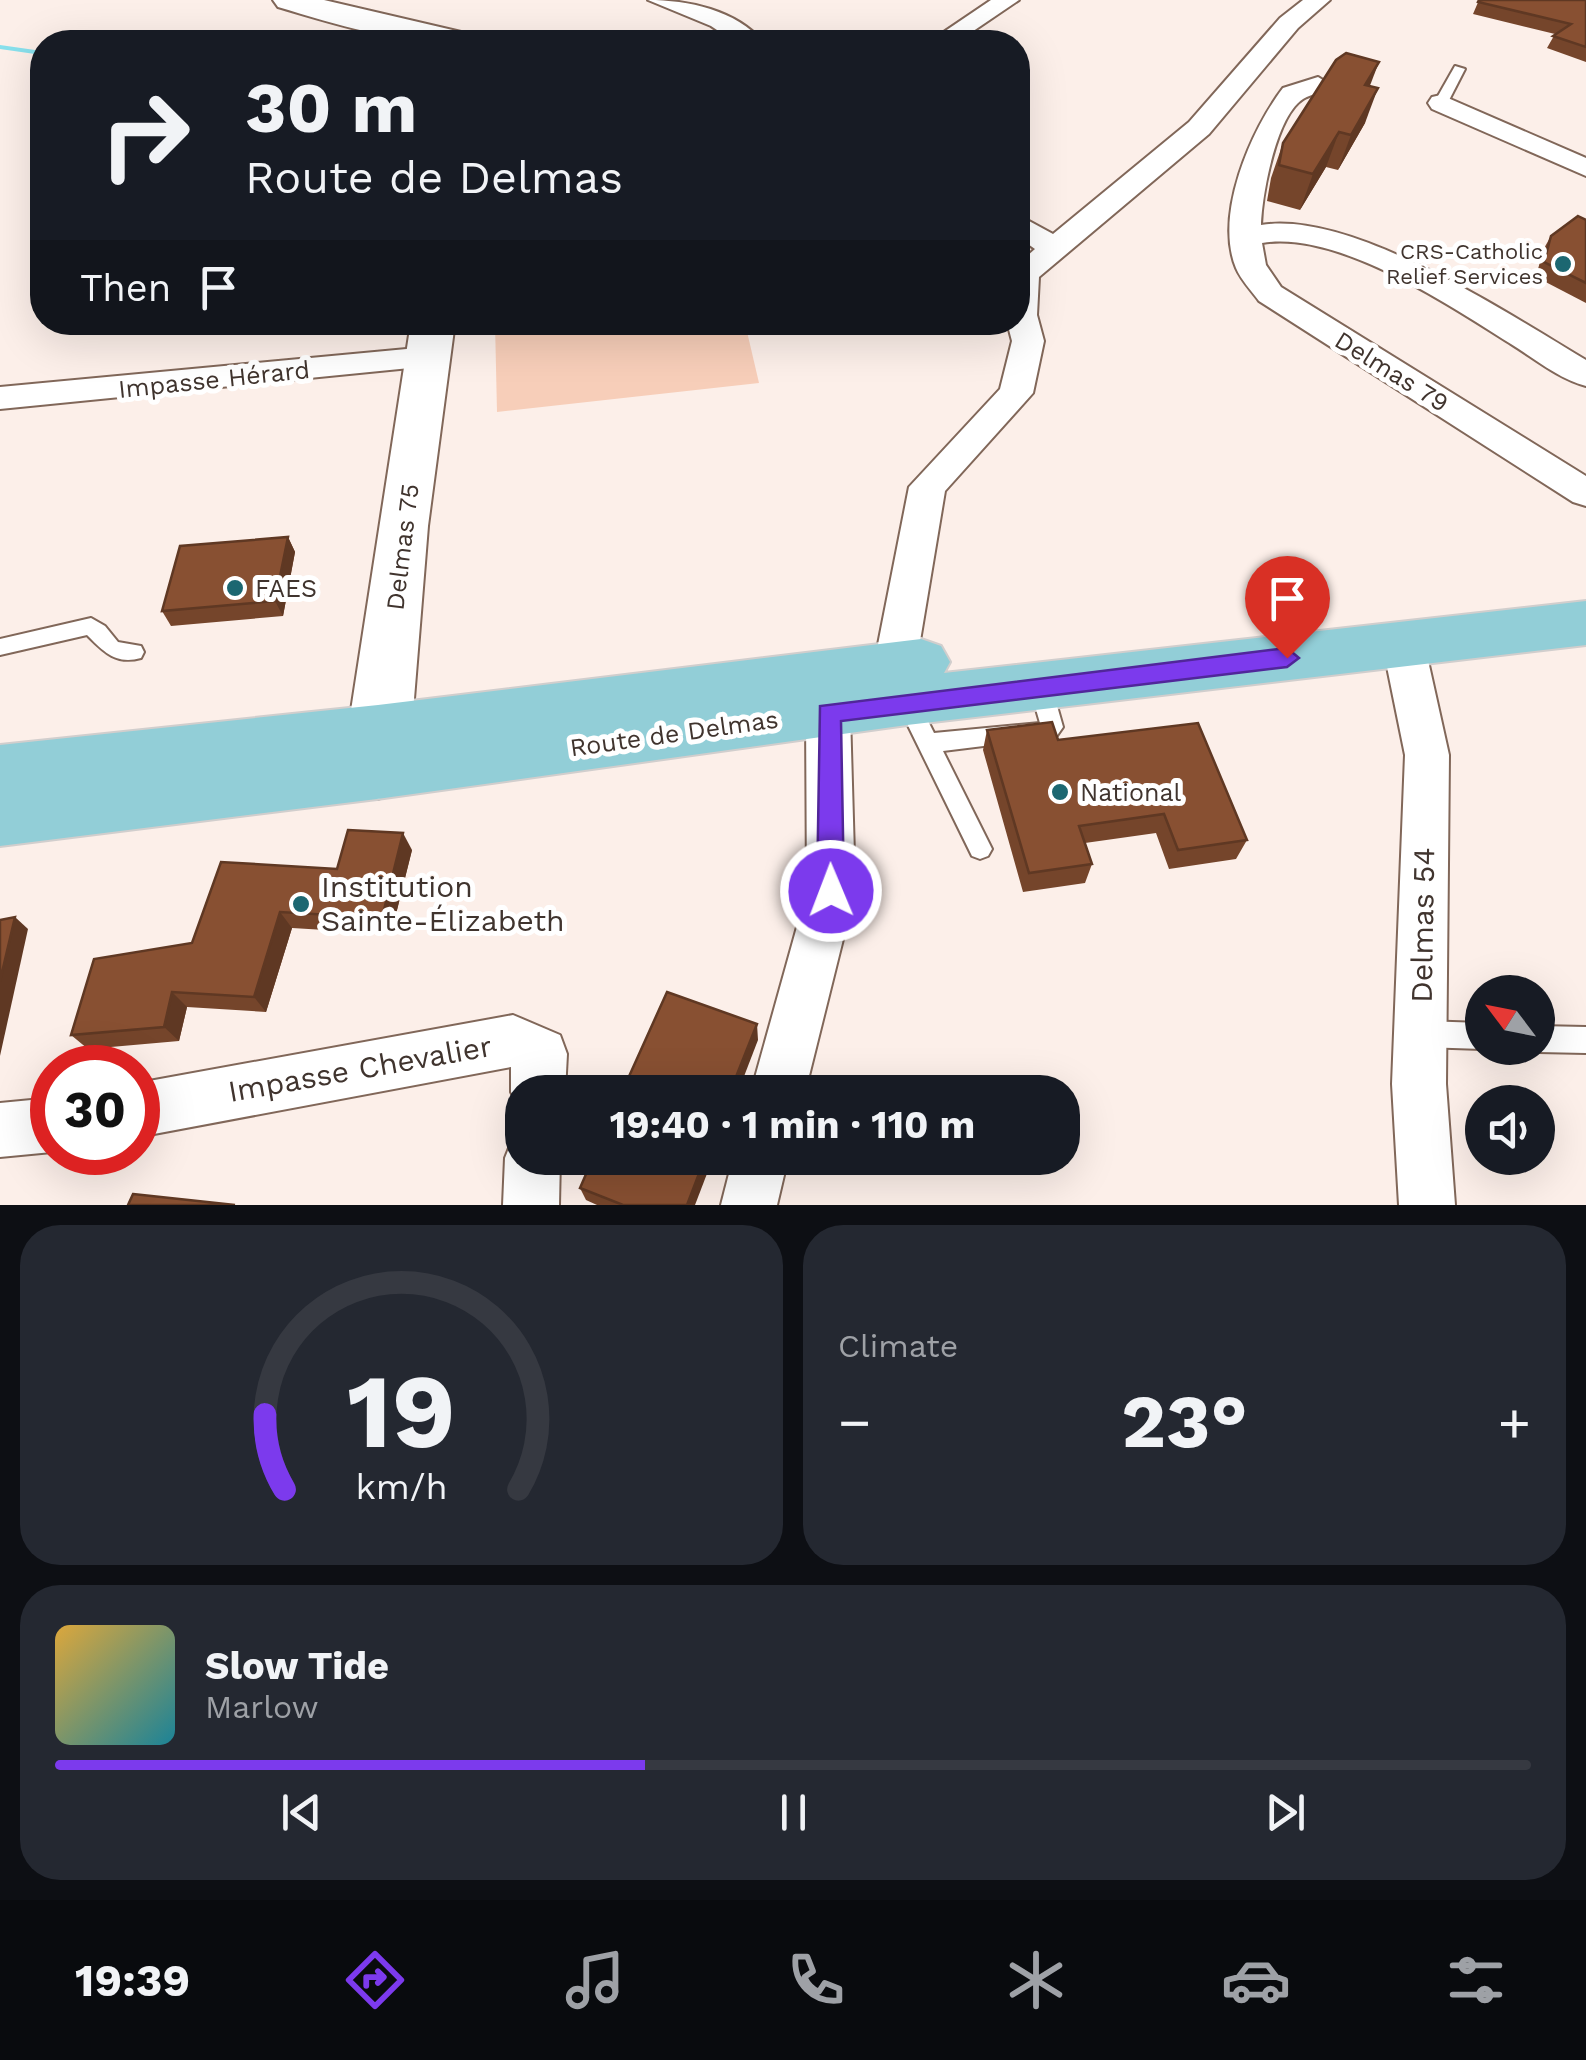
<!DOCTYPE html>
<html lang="en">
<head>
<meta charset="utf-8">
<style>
	:root { --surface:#171b24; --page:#242831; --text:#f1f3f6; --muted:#9ea1a6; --line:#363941; --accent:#7c3aed }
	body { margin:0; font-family:"Work Sans",sans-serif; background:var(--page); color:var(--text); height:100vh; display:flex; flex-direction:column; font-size:38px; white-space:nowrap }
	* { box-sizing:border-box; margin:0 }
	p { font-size:32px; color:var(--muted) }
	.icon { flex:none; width:55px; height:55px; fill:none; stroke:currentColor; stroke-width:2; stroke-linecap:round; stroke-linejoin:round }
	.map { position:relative; height:1205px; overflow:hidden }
	.panel { display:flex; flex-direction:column; gap:20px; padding:20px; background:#0d0f14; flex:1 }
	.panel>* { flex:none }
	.top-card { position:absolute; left:30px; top:30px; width:1000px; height:305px; border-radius:40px; box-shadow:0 10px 40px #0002; background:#171b24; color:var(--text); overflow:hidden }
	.needle { width:65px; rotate:302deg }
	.fabs { position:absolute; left:1465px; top:975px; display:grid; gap:20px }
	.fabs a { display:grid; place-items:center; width:90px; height:90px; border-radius:50%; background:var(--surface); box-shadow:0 10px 40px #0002; font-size:50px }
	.speed { position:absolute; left:30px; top:1045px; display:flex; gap:20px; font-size:50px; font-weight:700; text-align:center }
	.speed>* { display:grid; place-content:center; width:130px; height:130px; border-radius:50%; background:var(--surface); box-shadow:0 10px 40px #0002; line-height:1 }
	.speed .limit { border:15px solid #d22; background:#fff; color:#111 }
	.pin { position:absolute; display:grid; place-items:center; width:85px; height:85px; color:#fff; margin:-102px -42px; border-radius:50% 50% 50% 0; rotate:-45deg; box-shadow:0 0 10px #0007 }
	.pin .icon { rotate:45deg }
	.me { position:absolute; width:110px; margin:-55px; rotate:359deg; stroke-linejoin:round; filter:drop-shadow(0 0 8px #0008) }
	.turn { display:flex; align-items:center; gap:35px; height:210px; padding:0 50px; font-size:45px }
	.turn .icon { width:130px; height:130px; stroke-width:2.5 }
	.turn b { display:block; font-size:70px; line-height:85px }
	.then { display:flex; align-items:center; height:95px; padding:0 50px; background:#0003; gap:20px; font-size:38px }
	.big { font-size:75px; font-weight:700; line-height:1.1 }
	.panel .widget { flex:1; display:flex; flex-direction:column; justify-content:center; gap:15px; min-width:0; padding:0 35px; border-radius:40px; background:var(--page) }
	.panel .dial { align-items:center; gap:0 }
	.dial svg { height:260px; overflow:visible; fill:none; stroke:var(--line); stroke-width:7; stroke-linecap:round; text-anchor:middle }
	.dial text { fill:var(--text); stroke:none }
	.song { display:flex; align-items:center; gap:30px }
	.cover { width:120px; height:120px; border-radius:15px; background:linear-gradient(135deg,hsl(40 70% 55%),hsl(190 70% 35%)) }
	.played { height:10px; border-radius:5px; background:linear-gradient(90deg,var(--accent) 40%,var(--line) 40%) }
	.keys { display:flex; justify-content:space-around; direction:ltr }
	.heat { display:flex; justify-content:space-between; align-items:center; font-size:55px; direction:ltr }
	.panel .tiles { flex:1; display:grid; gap:20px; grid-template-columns:1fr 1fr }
	.widget:last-child { grid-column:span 2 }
	.trip { position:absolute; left:505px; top:1075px; width:575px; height:100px; border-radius:40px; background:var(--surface); box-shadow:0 10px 40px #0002; font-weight:700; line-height:100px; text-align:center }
	.tab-bar { display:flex; height:160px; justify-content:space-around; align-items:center; background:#090b0e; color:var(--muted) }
	.tab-bar .icon { width:70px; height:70px }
	.tab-bar .selected { color:var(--accent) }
	.tab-bar b { font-size:45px; color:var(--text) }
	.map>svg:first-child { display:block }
	.green { fill:#f7ceb9 }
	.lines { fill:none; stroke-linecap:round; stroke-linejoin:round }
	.stream { fill:#88e0ec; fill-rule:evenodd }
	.lane-casing { stroke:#816759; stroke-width:4 }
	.street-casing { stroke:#816759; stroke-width:4 }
	.secondary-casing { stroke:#816759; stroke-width:4 }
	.primary-casing { stroke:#d1cecd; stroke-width:4 }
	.lane { fill:#fff; fill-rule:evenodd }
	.street { fill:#fff; fill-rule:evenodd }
	.secondary { fill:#fff; fill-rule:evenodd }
	.primary { fill:#92ced7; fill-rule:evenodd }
	.wall { fill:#75452b }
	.shaded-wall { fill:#5f3823 }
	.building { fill:#885032; stroke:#5f3823; stroke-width:2.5 }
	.route { fill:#7c3aed; stroke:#51269a; stroke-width:2.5 }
	.poi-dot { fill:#1c6771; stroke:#fff; stroke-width:4 }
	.labels { text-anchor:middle; stroke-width:10; stroke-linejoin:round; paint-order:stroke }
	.far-poi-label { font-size:22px; fill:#40342e; stroke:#fff; text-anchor:end }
	.street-label { font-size:25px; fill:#40342e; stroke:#fff }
	.poi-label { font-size:25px; fill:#40342e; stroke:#fff; text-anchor:start }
	.near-poi-label { font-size:30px; fill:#40342e; stroke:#fff; text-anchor:start }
	.near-street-label { font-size:30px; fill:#40342e; stroke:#fff }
</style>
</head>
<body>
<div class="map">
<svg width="1586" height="1205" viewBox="0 0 1586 1205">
	<rect width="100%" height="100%" fill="#fcefe9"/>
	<path class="green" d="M495,323H745L759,383L497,412Z"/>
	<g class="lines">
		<path class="stream" d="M0,45L42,51V55L0,49Z"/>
		<g class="lane-casing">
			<g id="lane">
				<path d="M1455,66L1465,69L1446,106H1436L1434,103Z"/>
				<path d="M91,618L105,626L118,642L141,646L144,652L141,658C116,665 104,652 87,635L0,655V639Z"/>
				<path d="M1040,676L1047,679L1051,685L1063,727L1056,737L943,751L992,849L988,856L980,859L972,856L896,701L899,695L907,692L915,695L934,733L1040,723L1029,685L1033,679Z"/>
				<path d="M1423,1021L1482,1023V1048H1485L1482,1049L1423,1047L1414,1043L1410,1034L1414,1025Z"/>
				<path d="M1538,1026L1586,1027V1053L1538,1052L1529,1048H1538Z"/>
			</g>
		</g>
		<g class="street-casing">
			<g id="street">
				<path d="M648,0C688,0 736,10 763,42H735L711,26Z"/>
				<path d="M991,0H1019L957,42H929Z"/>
				<path d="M1303,0H1330L1298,28L1209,134L1039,277L1037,315L1044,341L1033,393L945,491L916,665L926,693L920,705L905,710L890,705L874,665L909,487L1000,389L1012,341L1007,322H1018V264L1035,249L1018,237V215L1053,234L1189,122L1280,18Z"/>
				<path d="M462,35H541L553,42H450Z"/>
				<path d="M1318,77L1331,85C1323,94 1313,93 1303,99C1276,116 1262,195 1261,225C1353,210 1508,314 1586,360V386C1559,379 1535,359 1511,344C1449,305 1337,230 1262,243L1266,265L1281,287L1586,476V506L1573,502L1259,301C1251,290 1241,280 1236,268C1214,215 1251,130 1283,88Z"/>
				<path d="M1441,95L1586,158V176L1432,109L1428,103L1432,97Z"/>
				<path d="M428,347L440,351L445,358L440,365L0,409V387Z"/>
				<path d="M1404,631L1419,635L1425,647L1449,755L1446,1084L1455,1205H1399L1392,1084L1405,755L1383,647L1389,635Z"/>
				<path d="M828,695L843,700L850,713L855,891L805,1092H751L807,891L806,713L813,700Z"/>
				<path d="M513,1015L560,1035L567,1054L565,1092H522V1112L511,1092V1067L138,1137V1083Z"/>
				<path d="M52,1098V1152L0,1157V1103Z"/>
				<path d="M522,1135V1158H560L559,1205H503L505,1158L513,1138Z"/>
				<path d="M733,1158H788L777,1205H721Z"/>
			</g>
		</g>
		<g class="secondary-casing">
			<g id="secondary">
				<path d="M273,0H324L474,35L479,42C408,47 345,27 278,7Z"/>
				<path d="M411,322H455L428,526L408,773L399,792L377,799L355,792L346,773L348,730Z"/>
			</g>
		</g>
		<g class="primary-casing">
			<path id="primary" d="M1586,601V645L907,725L377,799L0,846V745L378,705L921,639L941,646L950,662L944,673Z"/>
		</g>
		<use href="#lane" class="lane"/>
		<use href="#street" class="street"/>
		<use href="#secondary" class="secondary"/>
		<use href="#primary" class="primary"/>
	</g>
	<g class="wall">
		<path d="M1479,0H1586V62L1547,48L1555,34L1473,14Z"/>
		<path d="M1370,86L1365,123L1338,170L1326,167L1300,210L1267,201L1271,178L1283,143Z"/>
		<path d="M1586,220V303L1536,277L1543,250L1551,236Z"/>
		<path d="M288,537L295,552L283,616L171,626L162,611Z"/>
		<path d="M987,730L1058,740L1247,840L1236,859L1169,869L1156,833L1085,843L1092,864L1085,883L1023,892L983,750Z"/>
		<path d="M412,850L391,934L292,928L266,1012L187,1007L179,1041L88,1049L71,1035L192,943L337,869Z"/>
		<path d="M580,1188L695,1205H597L586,1200Z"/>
	</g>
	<g class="shaded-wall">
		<path d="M1379,62L1366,96L1365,85Z"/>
		<path d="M1378,88L1365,123L1338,170L1351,135Z"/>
		<path d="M1339,132L1326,167L1300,210L1313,174Z"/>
		<path d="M288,537L295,552L283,616L275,601Z"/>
		<path d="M403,833L412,850L391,934L382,918Z"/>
		<path d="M280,912L292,928L266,1012L254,997Z"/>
		<path d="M15,917L28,929L0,1056V981Z"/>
		<path d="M172,992L187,1007L179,1041L164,1027Z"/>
		<path d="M757,1024L758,1040L738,1092H730Z"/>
		<path d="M705,1158H713L695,1205H687Z"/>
	</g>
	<g class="building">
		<path d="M1479,0H1586V47L1553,36L1571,24L1478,2Z"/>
		<path d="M1346,53L1379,62L1365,85L1378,88L1351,135L1339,132L1313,174L1279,165L1283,143L1336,60Z"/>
		<path d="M1578,216L1586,220V283L1544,262L1551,236Z"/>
		<path d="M288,537L275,601L162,611L180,546Z"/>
		<path d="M1052,722L1058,740L1198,723L1247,840L1178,850L1164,814L1079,826L1092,864L1029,873L987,730Z"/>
		<path d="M348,830L403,833L382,918L280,912L254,997L172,992L164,1027L71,1035L94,959L192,943L221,862L337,869Z"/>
		<path d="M15,917L0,981V920Z"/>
		<path d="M667,992L757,1024L730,1092H622Z"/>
		<path d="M593,1158H705L687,1205H623L580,1188Z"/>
		<path d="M133,1194L235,1205H128Z"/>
	</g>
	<path class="route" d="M1287,648L1299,658L1287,667L841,721L844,891L840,900L831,903L821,900L817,891L820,706Z"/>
	<g class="poi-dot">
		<circle cx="1563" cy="264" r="10"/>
		<circle cx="235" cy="588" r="10"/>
		<circle cx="1060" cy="792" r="10"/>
		<circle cx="301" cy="904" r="10"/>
	</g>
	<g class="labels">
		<g class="far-poi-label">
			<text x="1543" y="259">CRS-Catholic<tspan x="1543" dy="25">Relief Services</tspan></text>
		</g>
		<g class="street-label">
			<text transform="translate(1392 371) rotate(32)" y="9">Delmas 79</text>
			<text transform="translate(214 379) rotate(-6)" y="9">Impasse Hérard</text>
			<text transform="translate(402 547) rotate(-83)" y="9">Delmas 75</text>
			<text transform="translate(674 733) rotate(-8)" y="9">Route de Delmas</text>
		</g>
		<g class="poi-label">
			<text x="255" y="597">FAES</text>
			<text x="1080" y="801">National</text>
		</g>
		<g class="near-poi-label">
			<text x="321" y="897">Institution<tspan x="321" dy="34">Sainte-Élizabeth</tspan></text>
		</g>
		<g class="near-street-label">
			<text transform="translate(1423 925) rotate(-89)" y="10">Delmas 54</text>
			<text transform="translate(360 1069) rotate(-10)" y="10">Impasse Chevalier</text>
		</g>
	</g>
</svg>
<div class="fabs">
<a><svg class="needle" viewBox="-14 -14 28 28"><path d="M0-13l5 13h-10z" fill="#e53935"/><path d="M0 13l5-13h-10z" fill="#9ea1a6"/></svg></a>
<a><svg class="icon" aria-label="sound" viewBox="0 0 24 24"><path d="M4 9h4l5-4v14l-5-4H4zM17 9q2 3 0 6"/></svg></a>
</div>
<div class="speed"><div class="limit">30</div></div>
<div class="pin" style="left:1287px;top:658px;background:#d93025"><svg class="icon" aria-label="arrive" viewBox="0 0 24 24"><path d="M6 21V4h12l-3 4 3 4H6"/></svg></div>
<svg class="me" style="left:831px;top:891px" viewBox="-20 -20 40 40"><circle r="17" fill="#7c3aed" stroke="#fff" stroke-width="3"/><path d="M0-11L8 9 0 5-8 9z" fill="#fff"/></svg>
<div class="trip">19:40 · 1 min · 110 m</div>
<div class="top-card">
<div class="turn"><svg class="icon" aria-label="right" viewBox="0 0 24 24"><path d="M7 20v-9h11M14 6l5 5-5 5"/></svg><div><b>30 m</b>Route de Delmas</div></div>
<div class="then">Then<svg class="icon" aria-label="arrive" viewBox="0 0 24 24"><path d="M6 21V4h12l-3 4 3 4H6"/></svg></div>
</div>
</div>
<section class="panel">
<div class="tiles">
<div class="widget dial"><svg viewBox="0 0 100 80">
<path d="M14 69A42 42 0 1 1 86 69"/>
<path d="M14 69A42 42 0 0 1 8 46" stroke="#7c3aed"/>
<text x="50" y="56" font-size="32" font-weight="700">19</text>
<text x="50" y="72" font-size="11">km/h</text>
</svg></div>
<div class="widget"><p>Climate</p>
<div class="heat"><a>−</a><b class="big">23°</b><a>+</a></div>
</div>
<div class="widget">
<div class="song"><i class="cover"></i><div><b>Slow Tide</b><p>Marlow</p></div></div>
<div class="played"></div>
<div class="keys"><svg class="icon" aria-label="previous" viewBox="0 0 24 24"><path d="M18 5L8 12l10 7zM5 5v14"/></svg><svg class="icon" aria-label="pause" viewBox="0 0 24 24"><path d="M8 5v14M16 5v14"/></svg><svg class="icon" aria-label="next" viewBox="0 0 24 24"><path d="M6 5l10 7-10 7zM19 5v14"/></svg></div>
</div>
</div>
</section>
<nav class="tab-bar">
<b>19:39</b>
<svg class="icon selected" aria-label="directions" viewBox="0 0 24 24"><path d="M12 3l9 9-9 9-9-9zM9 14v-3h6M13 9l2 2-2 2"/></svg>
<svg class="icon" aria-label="music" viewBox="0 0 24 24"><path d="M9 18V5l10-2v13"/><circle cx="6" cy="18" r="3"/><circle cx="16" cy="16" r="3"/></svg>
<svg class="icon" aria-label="phone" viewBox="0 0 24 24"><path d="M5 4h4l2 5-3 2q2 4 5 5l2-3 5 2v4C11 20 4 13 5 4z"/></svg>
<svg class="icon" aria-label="climate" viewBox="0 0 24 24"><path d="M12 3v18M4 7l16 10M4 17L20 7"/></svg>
<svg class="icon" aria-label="car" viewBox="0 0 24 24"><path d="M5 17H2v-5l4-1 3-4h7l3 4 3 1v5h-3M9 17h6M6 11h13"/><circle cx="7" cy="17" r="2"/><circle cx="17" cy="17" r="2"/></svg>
<svg class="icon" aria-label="filters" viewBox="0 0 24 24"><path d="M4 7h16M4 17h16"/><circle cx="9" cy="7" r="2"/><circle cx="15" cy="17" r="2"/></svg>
</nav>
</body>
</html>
